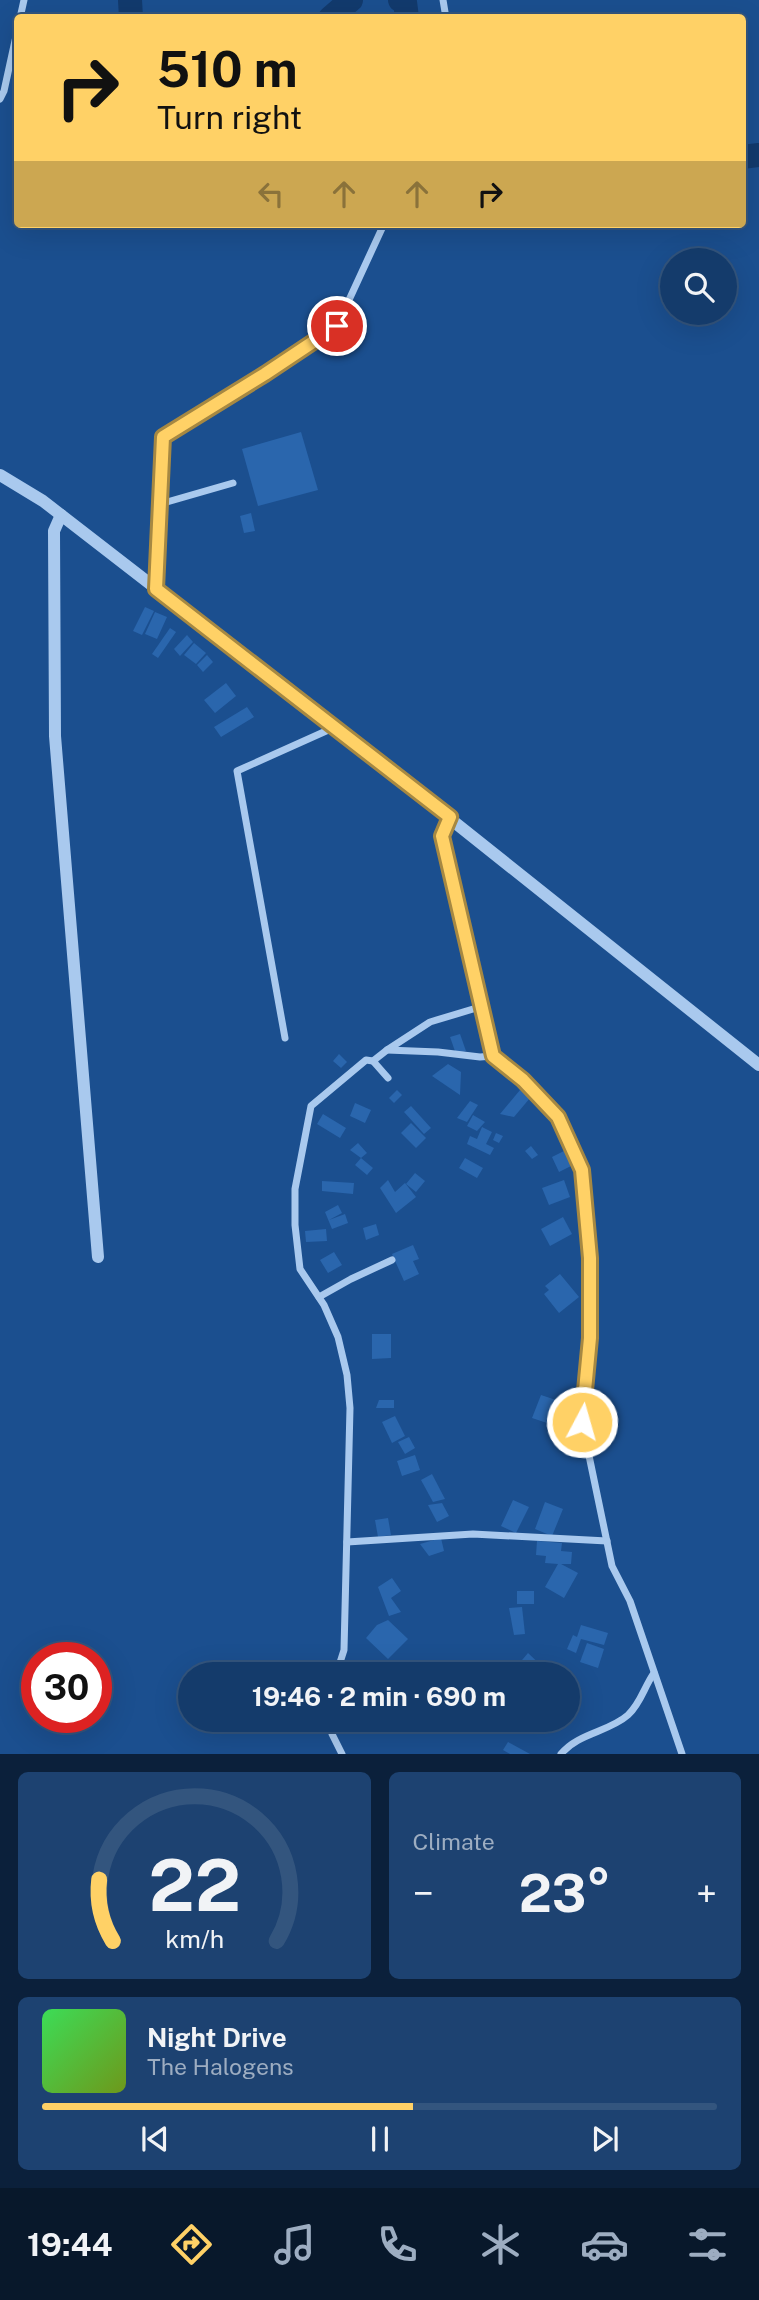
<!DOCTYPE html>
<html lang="en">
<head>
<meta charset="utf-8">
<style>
	:root { --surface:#143b6b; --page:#1d4271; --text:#f1f3f6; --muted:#9dadc1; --line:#33557e; --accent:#ffd166 }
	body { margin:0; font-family:"Public Sans",sans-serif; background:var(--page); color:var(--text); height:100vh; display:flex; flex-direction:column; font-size:26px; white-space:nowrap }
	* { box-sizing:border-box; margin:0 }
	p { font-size:23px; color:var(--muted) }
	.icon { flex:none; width:38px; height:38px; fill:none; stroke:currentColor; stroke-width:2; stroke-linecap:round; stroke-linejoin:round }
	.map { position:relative; height:1754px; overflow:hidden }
	.panel { display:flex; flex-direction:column; gap:18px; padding:18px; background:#0b203b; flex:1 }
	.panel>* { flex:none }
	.guide { position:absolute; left:14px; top:14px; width:732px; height:214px; border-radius:7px; box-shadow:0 7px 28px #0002,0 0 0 2px var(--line); background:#ffd166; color:#111; overflow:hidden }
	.tools { position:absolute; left:660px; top:248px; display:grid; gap:14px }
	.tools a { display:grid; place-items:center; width:77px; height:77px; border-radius:50%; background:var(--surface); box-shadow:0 7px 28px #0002,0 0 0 2px var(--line); font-size:35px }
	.speed { position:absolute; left:21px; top:1642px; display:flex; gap:14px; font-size:35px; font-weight:700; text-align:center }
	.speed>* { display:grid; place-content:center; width:91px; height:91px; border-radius:50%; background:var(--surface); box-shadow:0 7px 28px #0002,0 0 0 2px var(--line); line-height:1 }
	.speed .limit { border:10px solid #d22; background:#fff; color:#111 }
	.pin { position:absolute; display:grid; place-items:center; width:60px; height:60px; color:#fff; margin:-30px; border:4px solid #fff; border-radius:50%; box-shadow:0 2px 7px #0007 }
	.me { position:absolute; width:77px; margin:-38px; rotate:6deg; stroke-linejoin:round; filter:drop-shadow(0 0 5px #0008) }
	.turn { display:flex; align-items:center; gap:24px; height:147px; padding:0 28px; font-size:32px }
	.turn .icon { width:91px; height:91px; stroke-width:2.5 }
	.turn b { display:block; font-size:49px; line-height:60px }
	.lanes { display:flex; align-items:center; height:66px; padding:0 28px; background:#0003; justify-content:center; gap:35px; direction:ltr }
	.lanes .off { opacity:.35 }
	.big { font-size:52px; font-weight:700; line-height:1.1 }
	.panel .widget { flex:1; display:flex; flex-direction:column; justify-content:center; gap:10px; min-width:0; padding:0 24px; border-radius:10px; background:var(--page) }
	.panel .dial { align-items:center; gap:0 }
	.dial svg { height:182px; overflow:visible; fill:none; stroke:var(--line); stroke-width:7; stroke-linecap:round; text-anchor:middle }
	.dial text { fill:var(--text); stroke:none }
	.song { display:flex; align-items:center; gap:21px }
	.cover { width:84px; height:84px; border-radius:10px; background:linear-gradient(135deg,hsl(130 70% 55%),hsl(80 70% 35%)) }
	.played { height:7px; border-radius:4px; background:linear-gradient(90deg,var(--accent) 55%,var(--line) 55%) }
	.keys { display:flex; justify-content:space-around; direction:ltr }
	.heat { display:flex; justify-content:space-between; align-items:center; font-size:38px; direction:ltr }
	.panel .tiles { flex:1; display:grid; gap:18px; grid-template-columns:1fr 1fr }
	.widget:last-child { grid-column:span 2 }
	.trip { position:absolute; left:178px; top:1662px; width:402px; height:70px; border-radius:35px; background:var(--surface); box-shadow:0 7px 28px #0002,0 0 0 2px var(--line); font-weight:700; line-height:70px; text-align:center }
	.tabs { display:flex; height:112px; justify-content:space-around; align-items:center; background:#08182b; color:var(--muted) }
	.tabs .icon { width:49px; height:49px }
	.tabs .on { color:var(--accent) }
	.tabs b { font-size:32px; color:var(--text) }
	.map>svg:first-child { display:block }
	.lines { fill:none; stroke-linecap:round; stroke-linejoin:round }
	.river { stroke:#123a6d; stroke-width:24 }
	.building { fill:#2a66ad }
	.minor { stroke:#a9c9ee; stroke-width:7 }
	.tertiary { stroke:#a9c9ee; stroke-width:12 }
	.route-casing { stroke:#a68842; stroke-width:18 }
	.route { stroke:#ffd166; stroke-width:12 }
</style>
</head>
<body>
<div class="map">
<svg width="759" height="1754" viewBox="0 0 759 1754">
	<rect width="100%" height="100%" fill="#1b4f8f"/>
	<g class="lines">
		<g class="river">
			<path d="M130,0L131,18"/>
			<path d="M400,0L405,2L407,18"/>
			<path d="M330,18L351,0"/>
			<path d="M742,157L759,155"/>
		</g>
	</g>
	<g class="building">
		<path d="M301,432L318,490L258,506L242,449Z"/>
		<path d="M251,513L255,531L244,533L240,516Z"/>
		<path d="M145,607L154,611L142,635L133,631Z"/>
		<path d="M155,612L167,617L157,639L145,634Z"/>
		<path d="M170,628L176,632L158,658L152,654Z"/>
		<path d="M187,635L193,642L180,656L174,649Z"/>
		<path d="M194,643L206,653L196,664L184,655Z"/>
		<path d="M207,655L213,662L203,672L197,665Z"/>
		<path d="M226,683L236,696L215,713L204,700Z"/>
		<path d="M247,707L254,717L221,737L214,727Z"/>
		<path d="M460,1034L466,1051L456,1054L450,1037Z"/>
		<path d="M339,1054L347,1062L341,1068L333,1061Z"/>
		<path d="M448,1064L461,1072L460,1095L432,1076Z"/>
		<path d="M397,1090L402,1095L394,1103L389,1098Z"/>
		<path d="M520,1090L530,1098L514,1117L500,1114Z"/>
		<path d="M470,1101L478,1105L467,1122L457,1118Z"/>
		<path d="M355,1103L371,1110L365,1123L350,1116Z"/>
		<path d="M411,1106L431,1128L424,1134L404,1112Z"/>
		<path d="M323,1114L346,1128L340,1138L317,1124Z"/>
		<path d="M473,1115L485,1122L477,1131L467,1126Z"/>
		<path d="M411,1123L426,1138L416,1148L401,1133Z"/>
		<path d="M482,1127L492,1132L486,1144L494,1148L490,1155L467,1144L470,1136L477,1139Z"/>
		<path d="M496,1133L503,1136L499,1143L493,1140Z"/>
		<path d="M358,1143L367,1153L361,1158L350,1150Z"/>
		<path d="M531,1146L538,1155L532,1159L525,1151Z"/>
		<path d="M564,1151L571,1166L559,1172L552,1157Z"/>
		<path d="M361,1158L373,1168L367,1175L355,1165Z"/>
		<path d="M465,1158L483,1168L477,1178L459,1168Z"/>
		<path d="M415,1173L425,1181L416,1192L406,1184Z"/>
		<path d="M388,1180L395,1192L405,1183L416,1197L396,1213L380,1188Z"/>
		<path d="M564,1180L570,1197L549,1205L542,1188Z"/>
		<path d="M322,1181L354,1183L353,1194L322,1191Z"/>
		<path d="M338,1205L342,1213L329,1220L345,1214L348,1223L332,1229L325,1212Z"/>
		<path d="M563,1217L572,1234L550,1246L541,1229Z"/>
		<path d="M376,1224L379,1235L366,1240L363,1228Z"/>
		<path d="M326,1229L327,1241L306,1242L305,1231Z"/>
		<path d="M413,1245L419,1259L413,1261L419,1274L404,1281L392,1254Z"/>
		<path d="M334,1252L342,1265L328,1273L320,1260Z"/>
		<path d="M560,1274L579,1297L559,1313L544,1294L549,1290L545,1286Z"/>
		<path d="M372,1334H391V1358L372,1359Z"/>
		<path d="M541,1395L556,1400L547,1423L532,1418Z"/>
		<path d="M379,1400H394V1408H376Z"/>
		<path d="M395,1416L405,1436L392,1443L382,1422Z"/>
		<path d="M409,1437L415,1448L405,1454L398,1442Z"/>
		<path d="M415,1455L420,1470L402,1476L397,1461Z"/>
		<path d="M432,1474L445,1499L433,1502L421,1480Z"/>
		<path d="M513,1500L529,1507L516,1533L501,1526Z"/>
		<path d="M545,1502L563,1509L552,1536L535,1529Z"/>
		<path d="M442,1503L449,1516L437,1522L428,1505Z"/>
		<path d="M388,1518L391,1535L378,1537L375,1520Z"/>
		<path d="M441,1538L444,1551L429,1556L420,1544Z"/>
		<path d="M537,1541L562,1543L561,1551L572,1552L571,1564H561L578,1573L564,1598L545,1587L558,1564L545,1563L546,1556L536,1555Z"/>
		<path d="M392,1578L401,1591L391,1598L401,1612L389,1616L378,1587Z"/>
		<rect x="517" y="1591" width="17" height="13"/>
		<path d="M522,1607L525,1634L514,1635L509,1608Z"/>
		<path d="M388,1620L408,1639L388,1659L366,1638L377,1625Z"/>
		<path d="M581,1625L608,1633L604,1645L581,1639L576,1653L567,1649L573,1635L577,1637Z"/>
		<path d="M587,1643L604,1649L598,1668L580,1662Z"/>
		<path d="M528,1653L544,1668L537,1675H526L517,1666Z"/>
		<path d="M409,1663L417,1672L414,1675H403L399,1671Z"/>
		<path d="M508,1742L530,1754H510L503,1750Z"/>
	</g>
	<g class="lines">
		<g class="minor">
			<path d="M443,0L446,18"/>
			<path d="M20,18L24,0"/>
			<path d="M0,99L4,91L18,27"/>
			<path d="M160,504L233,483"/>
			<path d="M156,589L163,437L265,374L337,326L384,224"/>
			<path d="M483,1006L430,1022L387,1050L438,1052L480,1057L493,1056L523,1080L559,1117L582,1170L590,1258L591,1338L582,1422L612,1566L630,1601L682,1754"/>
			<path d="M285,1038L237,771L335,727"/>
			<path d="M387,1050L373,1061L388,1078"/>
			<path d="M319,1297L351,1279L392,1260"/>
			<path d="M347,1542L473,1534L607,1541"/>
			<path d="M336,1675L344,1650L350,1408L347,1375L338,1337L324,1305L300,1269L295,1225V1189L311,1106L366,1060L373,1061"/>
			<path d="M332,1720V1734L342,1754"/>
			<path d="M561,1754C578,1733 609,1732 628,1715C641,1703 644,1687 654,1673"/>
		</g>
		<g class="tertiary">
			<path d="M0,475L43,501L335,727L759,1065"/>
			<path d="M61,515L54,531L55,736L98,1257"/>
			<path d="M450,817L442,836L452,885L483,1006L493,1056"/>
		</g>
	</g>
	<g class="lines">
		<g class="route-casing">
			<path id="route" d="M337,326L265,374L163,437L156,589L450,817L442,836L493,1056L523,1080L558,1117L582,1170L590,1258V1338L582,1422"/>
		</g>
		<use href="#route" class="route"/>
	</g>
</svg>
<div class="tools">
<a><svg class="icon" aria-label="search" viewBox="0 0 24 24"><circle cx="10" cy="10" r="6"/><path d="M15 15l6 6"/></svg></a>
</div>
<div class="speed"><div class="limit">30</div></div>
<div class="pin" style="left:337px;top:326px;background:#d93025"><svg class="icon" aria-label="arrive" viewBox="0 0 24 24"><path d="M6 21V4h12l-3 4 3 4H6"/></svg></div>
<svg class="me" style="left:582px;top:1422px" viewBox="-20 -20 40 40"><circle r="17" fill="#ffd166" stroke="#fff" stroke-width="3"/><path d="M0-11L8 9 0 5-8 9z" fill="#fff"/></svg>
<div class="trip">19:46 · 2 min · 690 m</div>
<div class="guide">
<div class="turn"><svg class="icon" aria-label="right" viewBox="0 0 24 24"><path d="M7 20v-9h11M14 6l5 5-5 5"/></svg><div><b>510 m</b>Turn right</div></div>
<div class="lanes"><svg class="icon off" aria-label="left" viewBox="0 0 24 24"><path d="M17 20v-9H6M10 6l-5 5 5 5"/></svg><svg class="icon off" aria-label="ahead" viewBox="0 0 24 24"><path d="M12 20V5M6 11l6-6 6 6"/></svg><svg class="icon off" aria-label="ahead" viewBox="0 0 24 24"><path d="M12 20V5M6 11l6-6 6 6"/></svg><svg class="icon" aria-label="right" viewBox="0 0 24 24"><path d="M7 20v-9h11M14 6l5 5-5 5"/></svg></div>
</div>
</div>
<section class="panel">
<div class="tiles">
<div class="widget dial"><svg viewBox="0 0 100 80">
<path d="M14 69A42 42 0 1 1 86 69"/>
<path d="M14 69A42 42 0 0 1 8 42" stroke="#ffd166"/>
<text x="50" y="56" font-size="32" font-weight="700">22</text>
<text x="50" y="72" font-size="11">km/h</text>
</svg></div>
<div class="widget"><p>Climate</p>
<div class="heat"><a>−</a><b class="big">23°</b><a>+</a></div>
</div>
<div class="widget">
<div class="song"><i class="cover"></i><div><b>Night Drive</b><p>The Halogens</p></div></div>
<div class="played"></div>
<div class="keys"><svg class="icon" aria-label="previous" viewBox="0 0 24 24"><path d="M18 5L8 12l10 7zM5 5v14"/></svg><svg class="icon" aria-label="pause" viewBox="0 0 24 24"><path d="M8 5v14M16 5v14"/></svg><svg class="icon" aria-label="next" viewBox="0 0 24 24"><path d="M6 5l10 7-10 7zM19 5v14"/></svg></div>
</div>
</div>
</section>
<nav class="tabs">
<b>19:44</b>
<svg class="icon on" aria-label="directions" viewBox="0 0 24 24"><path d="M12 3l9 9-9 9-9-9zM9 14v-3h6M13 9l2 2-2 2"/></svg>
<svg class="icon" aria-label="music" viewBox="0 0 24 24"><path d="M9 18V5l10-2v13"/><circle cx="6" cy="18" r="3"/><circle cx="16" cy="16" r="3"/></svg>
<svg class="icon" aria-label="phone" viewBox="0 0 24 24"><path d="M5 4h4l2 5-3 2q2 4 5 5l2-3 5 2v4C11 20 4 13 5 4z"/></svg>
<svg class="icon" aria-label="climate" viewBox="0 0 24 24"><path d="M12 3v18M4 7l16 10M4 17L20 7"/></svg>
<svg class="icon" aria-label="car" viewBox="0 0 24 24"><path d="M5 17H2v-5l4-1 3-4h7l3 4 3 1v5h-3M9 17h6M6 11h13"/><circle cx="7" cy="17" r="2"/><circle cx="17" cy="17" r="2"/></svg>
<svg class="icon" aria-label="filters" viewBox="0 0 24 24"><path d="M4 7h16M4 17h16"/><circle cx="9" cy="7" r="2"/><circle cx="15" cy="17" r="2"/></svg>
</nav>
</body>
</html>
